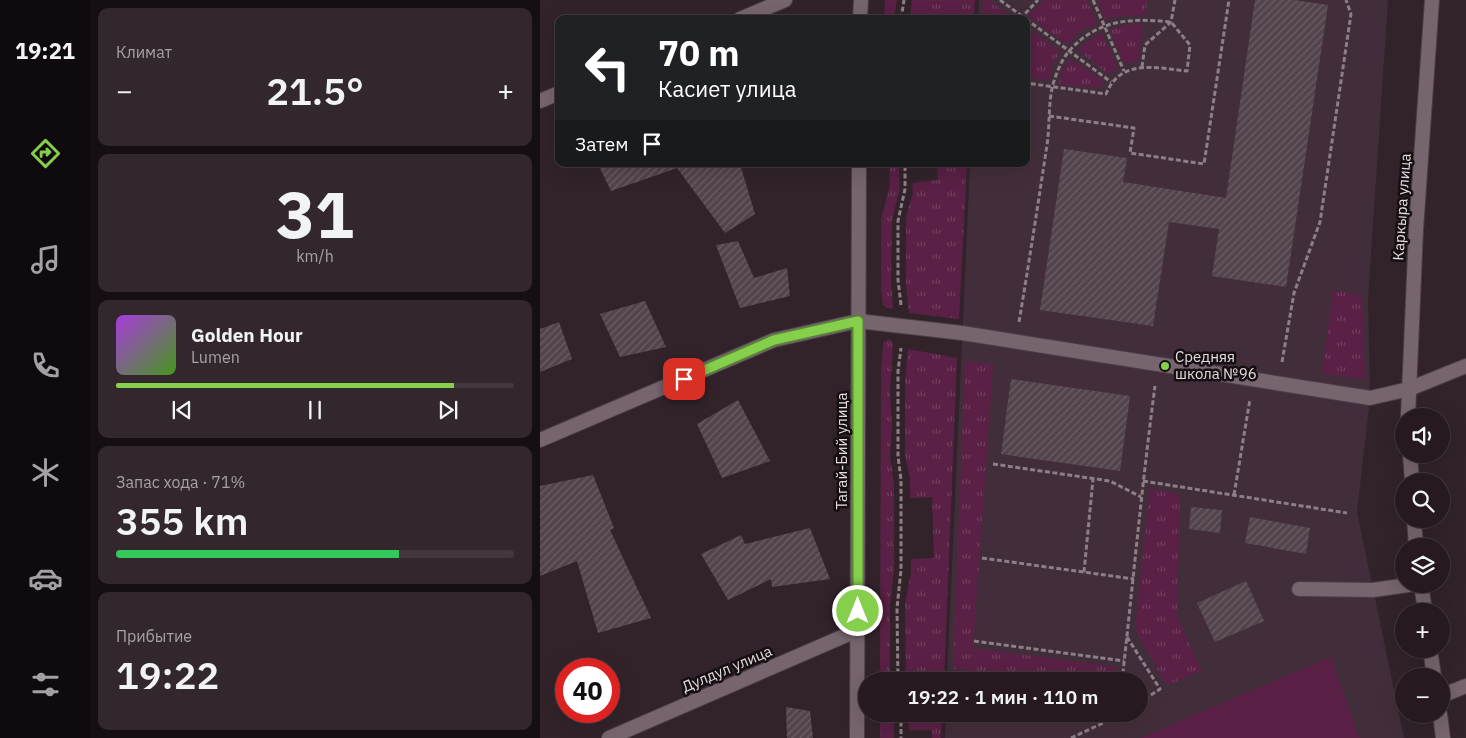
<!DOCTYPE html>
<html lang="ru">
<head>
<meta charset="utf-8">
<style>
	:root { --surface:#261a20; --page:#32272d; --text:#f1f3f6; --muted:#a4a1a5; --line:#42383e; --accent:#85cf4c }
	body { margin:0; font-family:"IBM Plex Sans",sans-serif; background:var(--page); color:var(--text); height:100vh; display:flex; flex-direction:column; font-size:19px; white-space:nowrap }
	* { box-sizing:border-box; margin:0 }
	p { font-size:16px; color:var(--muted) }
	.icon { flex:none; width:28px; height:28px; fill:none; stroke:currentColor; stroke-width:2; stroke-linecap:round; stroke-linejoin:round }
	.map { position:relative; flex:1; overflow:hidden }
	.panel { display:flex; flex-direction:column; gap:8px; padding:8px; background:#150e12; width:450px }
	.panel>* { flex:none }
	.hud { position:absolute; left:15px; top:15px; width:475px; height:152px; border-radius:10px; box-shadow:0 5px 20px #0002,0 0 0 1px var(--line); background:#202124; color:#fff; overflow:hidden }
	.controls { position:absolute; left:855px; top:408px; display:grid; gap:10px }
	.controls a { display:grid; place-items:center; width:55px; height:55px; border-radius:50%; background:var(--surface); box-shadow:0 5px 20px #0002,0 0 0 1px var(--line); font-size:25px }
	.speed { position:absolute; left:15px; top:658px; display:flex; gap:10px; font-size:25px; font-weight:700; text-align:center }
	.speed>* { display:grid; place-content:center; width:65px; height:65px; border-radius:50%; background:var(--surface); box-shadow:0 5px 20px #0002,0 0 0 1px var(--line); line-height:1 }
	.speed .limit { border:8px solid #d22; background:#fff; color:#111 }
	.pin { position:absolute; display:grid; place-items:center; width:42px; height:42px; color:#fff; margin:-21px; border-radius:10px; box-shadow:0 2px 8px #0006 }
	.me { position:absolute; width:55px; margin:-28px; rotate:0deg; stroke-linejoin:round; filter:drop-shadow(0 0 4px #0008) }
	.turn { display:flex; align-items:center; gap:18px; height:105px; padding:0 20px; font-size:22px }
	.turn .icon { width:65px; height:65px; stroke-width:2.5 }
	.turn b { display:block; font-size:35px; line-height:42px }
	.then { display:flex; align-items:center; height:48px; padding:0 20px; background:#0003; gap:10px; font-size:19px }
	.big { font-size:38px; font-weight:600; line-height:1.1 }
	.panel .widget { flex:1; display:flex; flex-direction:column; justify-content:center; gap:8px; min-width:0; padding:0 18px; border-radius:10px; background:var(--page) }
	.panel .dial { align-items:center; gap:0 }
	.dial b { font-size:65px; line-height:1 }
	.song { display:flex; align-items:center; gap:15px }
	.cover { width:60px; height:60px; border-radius:8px; background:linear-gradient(135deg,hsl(280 70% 55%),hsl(100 70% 35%)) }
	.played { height:5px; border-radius:2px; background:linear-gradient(90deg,var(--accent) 85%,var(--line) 85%) }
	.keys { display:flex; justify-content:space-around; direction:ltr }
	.heat { display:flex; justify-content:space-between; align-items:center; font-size:28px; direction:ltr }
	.charge { height:8px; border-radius:4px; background:linear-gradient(90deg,#34c759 71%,var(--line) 0) }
	.trip { position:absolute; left:318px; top:672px; width:290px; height:50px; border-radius:25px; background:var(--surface); box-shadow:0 5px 20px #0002,0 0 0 1px var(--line); font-weight:600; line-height:50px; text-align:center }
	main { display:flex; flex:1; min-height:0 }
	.tabs { display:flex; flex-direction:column; width:90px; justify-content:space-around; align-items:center; background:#0f0a0d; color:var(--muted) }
	.tabs .icon { width:35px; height:35px }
	.tabs .on { color:var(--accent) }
	.tabs b { font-size:22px; color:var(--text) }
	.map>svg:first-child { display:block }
	.built { fill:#422e3a }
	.grass { fill:url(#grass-tufts) }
	.pitch { fill:#5a2045 }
	.building { fill:url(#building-hatch) }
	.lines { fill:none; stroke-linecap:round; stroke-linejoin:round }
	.service-casing { stroke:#4a3e45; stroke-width:16 }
	.minor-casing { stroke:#4a3e45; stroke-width:16 }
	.tertiary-casing { stroke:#4a3e45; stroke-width:16 }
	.path { stroke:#8c7f86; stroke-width:3; stroke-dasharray:5 2.5; stroke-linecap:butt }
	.service { stroke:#76646e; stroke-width:14 }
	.minor { stroke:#76646e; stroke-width:14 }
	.tertiary { stroke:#76646e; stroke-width:14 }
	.route-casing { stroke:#568731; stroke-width:12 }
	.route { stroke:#85cf4c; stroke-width:9 }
	.poi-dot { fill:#85cf4c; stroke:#150f12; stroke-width:2 }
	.labels { text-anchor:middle; stroke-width:5; stroke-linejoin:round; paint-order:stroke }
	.street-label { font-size:15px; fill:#e5dbe0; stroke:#150f12 }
	.poi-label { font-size:15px; fill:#e5dbe0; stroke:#150f12; text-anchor:start }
</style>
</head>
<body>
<main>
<nav class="tabs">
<b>19:21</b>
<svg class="icon on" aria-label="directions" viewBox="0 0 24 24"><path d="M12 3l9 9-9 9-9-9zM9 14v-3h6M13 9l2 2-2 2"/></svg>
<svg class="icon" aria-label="music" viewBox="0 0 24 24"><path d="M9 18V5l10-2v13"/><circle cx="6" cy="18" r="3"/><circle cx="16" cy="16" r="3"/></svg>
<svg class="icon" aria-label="phone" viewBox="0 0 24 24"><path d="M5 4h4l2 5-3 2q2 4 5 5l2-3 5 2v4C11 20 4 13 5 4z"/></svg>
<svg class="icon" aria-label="climate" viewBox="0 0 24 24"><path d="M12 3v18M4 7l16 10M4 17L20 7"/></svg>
<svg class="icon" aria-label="car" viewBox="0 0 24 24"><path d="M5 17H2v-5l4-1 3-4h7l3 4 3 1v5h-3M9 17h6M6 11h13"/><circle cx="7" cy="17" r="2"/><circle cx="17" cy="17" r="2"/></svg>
<svg class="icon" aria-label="filters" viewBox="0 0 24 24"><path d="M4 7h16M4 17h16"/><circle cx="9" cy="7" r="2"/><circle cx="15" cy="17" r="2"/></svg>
</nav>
<section class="panel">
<div class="widget"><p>Климат</p>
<div class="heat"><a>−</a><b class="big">21.5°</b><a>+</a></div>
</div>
<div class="widget dial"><b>31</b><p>km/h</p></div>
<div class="widget">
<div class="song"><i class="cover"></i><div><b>Golden Hour</b><p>Lumen</p></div></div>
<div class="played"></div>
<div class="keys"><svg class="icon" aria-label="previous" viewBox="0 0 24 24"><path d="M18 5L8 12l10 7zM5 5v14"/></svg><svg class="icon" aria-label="pause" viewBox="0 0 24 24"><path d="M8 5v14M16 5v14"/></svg><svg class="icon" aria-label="next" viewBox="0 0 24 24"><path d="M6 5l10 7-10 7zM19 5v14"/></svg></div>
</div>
<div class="widget"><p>Запас хода · 71%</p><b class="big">355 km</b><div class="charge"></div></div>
<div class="widget"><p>Прибытие</p><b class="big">19:22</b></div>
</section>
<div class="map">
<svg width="926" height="738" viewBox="0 0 926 738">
	<defs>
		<pattern id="grass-tufts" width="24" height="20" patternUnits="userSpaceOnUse" patternTransform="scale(1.25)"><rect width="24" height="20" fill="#5a2045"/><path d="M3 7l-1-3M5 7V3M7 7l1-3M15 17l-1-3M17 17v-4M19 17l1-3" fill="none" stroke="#724060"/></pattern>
		<pattern id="building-hatch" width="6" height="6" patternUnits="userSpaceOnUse" patternTransform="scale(1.25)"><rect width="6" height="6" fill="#53434c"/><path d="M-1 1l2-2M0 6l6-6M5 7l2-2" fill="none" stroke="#6c5e66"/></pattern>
	</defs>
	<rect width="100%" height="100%" fill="#32232b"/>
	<path class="built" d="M439,0H848L828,298L830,398L817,512L864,738H405L406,714H599V681H407L430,164H486V19H438Z"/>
	<g class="grass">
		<path d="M345,0H357L354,19H344Z"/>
		<path d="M372,0H435L434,19H370Z"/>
		<path d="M443,0H449L474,19H442Z"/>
		<path d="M504,0H547L557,23L540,32L527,44L488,16Z"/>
		<path d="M558,0H607L605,15L584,16L565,19Z"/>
		<path d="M603,24L598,62L584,63L570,29L586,25Z"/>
		<path d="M486,26L520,52L512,65L509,80L486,78Z"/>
		<path d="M561,33L578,69L568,74L538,50L547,41Z"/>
		<path d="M530,59L563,80L561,88L519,84L522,72Z"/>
		<path d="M349,164H359L360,188L352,220L351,282L353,309L347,308L343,305L341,290V219L350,185Z"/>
		<path d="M397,164H427L419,319L369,313L366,283V217L373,193L372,183L398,180Z"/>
		<path d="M793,290L822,296L825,379L782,374Z"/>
		<path d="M350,339L353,345L350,391L352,428L350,456L354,485V570L350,605V681H340L341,373L343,342Z"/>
		<path d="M368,349L417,358L404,681H366L365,603L371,572V559L394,558L392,497L370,498V478L365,455V380Z"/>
		<path d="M425,361L453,365L433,648L577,667L575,681H519L413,669Z"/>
		<path d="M610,489L640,494L637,617L662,671L627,685L595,630Z"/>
		<rect x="340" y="714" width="14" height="24"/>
		<path d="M368,714H402L401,738H392V730H369Z"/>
	</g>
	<path class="pitch" d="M791,657L819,738H600Z"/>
	<g class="building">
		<path d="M715,0H754L788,5L746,287L672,276L679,229L629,222L613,326L500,310L524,149L587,158L583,182L686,198Z"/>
		<path d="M58,164H200L215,214L185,233L137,168L71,191Z"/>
		<path d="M198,241L214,278L247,268L250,296L200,308L176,245Z"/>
		<path d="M105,301L126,347L80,357L60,314Z"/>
		<path d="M19,322L32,359L0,372V329Z"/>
		<path d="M471,379L590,396L580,471L461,454Z"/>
		<path d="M198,400L230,461L182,478L157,424Z"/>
		<path d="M53,475L74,528L70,530L111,618L58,633L37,561L0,576V486Z"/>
		<path d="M651,507L682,510L680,533L649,529Z"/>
		<path d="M710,517L770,528L766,554L705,543Z"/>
		<path d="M270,528L290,579L232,587L231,579L188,600L161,554L201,535L205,544Z"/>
		<path d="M706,581L724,621L675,642L657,603Z"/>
		<path d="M246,707L270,711L273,738H247Z"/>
	</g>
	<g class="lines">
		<g class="service-casing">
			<g id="service">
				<path d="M318,321L422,333L830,398L869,389"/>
				<path d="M759,589L833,590L875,584"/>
			</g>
		</g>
		<g class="minor-casing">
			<g id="minor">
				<path d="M200,19L245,0"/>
				<path d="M0,101L19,93"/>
				<path d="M869,389L926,366"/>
				<path d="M868,416L876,230L892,0"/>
				<path d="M0,440L234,340L318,321"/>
				<path d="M870,454L872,481"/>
				<path d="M874,519L876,546"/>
				<path d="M881,584L885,611"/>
				<path d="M890,649L894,676"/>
				<path d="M901,696L926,686"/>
				<path d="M900,714L903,738"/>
				<path d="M69,738L318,630"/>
			</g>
		</g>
		<g class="tertiary-casing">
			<g id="tertiary">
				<path d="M320,19L321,0"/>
				<path d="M317,738L319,164"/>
			</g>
		</g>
		<g class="path">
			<path d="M460,0L486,19"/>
			<path d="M553,0L584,71"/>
			<path d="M361,19L364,0"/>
			<path d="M480,19L498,0"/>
			<path d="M486,19L571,82"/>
			<path d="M602,67L605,45L631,22L635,0"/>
			<path d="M509,116L594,128L590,153L664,164L689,0"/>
			<path d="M361,305L358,280V221L365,189V164"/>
			<path d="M479,322C489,263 498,204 507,145C510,125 508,104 513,84C517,72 521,60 530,50C558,19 592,18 631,22L650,45L647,71C616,68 581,58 566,94L486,83"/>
			<path d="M742,362L754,293L780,222L811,14L806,0"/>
			<path d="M453,464L570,481L601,497"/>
			<path d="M603,481L807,513"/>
			<path d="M694,495L710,399"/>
			<path d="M442,558L594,579"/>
			<path d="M544,572L553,479"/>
			<path d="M587,637L620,689L599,703"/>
			<path d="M434,641L584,661"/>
			<path d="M358,681L357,608L361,570V480L358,456V371L361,348"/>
			<path d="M582,681C593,583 602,484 615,386"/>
			<path d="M361,714V738"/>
			<path d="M531,738L578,716L579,714"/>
		</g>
		<use href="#service" class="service"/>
		<use href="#minor" class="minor"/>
		<use href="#tertiary" class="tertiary"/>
	</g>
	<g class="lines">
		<g class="route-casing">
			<path id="route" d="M144,379L234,340L318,321V611"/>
		</g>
		<use href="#route" class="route"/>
	</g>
	<circle class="poi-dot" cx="625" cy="366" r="5"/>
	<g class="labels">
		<g class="street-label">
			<text transform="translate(862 207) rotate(-86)" y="5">Каркыра улица</text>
			<text transform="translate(302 451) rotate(-90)" y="5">Тагай-Бий улица</text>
			<text transform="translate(187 669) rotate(-23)" y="5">Дулдул улица</text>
		</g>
		<g class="poi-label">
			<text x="635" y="362">Средняя<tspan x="635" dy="17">школа №96</tspan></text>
		</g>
	</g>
</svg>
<div class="controls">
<a><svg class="icon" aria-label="sound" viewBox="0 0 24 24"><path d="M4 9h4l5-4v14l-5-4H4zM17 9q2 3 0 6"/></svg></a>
<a><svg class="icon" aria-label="search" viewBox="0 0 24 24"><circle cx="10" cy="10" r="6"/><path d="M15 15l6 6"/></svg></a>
<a><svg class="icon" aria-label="layers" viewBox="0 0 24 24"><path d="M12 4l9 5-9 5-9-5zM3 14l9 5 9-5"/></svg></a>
<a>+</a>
<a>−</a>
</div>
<div class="speed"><div class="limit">40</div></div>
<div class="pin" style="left:144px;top:379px;background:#d93025"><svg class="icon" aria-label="arrive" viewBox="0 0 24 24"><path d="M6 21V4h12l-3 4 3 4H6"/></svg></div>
<svg class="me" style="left:318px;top:611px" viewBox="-20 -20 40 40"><circle r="17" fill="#85cf4c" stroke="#fff" stroke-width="3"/><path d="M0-11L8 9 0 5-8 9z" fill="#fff"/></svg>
<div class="trip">19:22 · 1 мин · 110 m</div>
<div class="hud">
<div class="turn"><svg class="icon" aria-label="left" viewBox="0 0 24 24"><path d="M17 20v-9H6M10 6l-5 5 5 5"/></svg><div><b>70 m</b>Касиет улица</div></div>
<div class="then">Затем<svg class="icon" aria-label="arrive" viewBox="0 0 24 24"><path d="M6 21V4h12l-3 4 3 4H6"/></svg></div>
</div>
</div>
</main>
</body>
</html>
